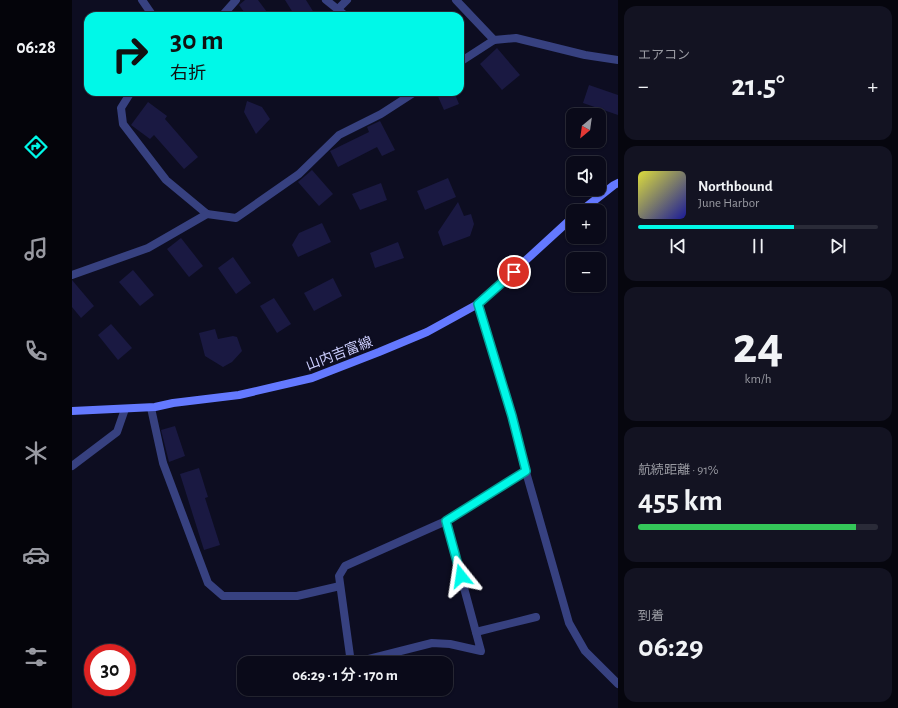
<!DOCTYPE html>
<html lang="ja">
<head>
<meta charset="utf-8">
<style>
	:root { --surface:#0a0a19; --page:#131322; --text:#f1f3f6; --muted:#999aa2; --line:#2a2b38; --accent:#00f8e8 }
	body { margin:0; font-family:"Alegreya Sans","Noto Sans JP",sans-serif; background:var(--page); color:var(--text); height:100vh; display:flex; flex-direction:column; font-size:15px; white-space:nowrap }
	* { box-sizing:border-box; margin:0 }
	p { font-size:13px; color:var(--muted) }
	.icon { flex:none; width:22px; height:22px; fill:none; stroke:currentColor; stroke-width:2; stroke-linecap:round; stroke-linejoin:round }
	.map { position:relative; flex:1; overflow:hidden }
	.side { display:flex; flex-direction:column; gap:6px; padding:6px; background:#06060e; width:280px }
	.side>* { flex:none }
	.guide { position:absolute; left:12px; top:12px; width:380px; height:84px; border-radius:12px; box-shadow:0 1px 3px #0004,0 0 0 1px var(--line); background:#00f8e8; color:#111; overflow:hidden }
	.needle { width:26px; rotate:209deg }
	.buttons { position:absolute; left:494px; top:108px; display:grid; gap:8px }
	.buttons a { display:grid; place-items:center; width:40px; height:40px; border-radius:8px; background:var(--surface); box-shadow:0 1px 3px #0004,0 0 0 1px var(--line); font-size:20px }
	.speed { position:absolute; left:12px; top:644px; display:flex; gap:8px; font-size:20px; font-weight:700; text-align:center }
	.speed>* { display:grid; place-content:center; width:52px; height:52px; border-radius:50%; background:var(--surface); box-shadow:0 1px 3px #0004,0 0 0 1px var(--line); line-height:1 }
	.speed .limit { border:6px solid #d22; background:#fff; color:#111 }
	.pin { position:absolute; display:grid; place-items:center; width:34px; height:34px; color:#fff; margin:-17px; border:2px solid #fff; border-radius:50%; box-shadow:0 1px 4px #0007 }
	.me { position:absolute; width:44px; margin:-22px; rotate:345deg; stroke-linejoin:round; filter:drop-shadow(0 0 3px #0008) }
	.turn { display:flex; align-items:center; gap:14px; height:84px; padding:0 20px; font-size:18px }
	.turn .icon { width:52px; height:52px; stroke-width:2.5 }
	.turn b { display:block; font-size:28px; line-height:34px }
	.big { font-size:30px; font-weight:600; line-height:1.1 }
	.side .card { flex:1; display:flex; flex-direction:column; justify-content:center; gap:6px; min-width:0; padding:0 14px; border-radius:12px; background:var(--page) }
	.side .dial { align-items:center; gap:0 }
	.dial b { font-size:52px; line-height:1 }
	.song { display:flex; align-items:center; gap:12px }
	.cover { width:48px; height:48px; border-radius:6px; background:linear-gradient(135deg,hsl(60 70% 55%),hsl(240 70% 35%)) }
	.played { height:4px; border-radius:2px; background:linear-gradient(90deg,var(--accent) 65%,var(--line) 65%) }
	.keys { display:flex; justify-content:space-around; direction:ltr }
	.heat { display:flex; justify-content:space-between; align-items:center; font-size:22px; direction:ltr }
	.charge { height:6px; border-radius:3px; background:linear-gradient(90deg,#34c759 91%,var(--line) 0) }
	.trip { position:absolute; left:165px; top:656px; width:216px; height:40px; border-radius:12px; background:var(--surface); box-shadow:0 1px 3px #0004,0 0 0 1px var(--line); font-weight:600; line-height:40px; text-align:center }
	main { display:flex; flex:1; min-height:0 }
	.dock { display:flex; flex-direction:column; width:72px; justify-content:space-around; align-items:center; background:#04040a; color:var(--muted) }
	.dock .icon { width:28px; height:28px }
	.dock .selected { color:var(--accent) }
	.dock b { font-size:18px; color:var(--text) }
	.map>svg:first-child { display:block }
	.building { fill:#1a1942 }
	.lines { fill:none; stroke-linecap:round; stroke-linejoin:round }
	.street { stroke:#374180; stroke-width:8 }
	.secondary { stroke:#6479ff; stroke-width:8 }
	.route-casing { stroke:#00a197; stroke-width:10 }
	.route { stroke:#00f8e8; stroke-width:7 }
	.labels { text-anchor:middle; stroke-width:3.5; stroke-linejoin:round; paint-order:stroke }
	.street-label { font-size:14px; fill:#cdcfff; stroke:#0d0d21 }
</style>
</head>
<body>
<main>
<nav class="dock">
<b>06:28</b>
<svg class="icon selected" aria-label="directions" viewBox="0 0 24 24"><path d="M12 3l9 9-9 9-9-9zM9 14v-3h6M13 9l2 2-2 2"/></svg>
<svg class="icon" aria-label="music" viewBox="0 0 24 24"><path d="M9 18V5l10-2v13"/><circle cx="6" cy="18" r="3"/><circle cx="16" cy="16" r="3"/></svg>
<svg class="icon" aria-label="phone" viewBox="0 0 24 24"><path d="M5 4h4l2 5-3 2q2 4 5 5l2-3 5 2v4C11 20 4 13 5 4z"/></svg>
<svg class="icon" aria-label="climate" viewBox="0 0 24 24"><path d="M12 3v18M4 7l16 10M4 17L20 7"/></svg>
<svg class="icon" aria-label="car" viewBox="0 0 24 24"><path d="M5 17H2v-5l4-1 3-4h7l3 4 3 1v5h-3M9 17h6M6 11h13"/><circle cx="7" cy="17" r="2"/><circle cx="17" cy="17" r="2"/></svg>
<svg class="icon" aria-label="filters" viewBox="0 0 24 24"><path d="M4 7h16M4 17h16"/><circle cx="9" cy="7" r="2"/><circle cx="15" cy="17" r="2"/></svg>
</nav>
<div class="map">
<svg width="546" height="708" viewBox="0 0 546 708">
	<rect width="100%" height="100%" fill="#0d0d21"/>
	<g class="building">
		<path d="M173,0H186L198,16H175L167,5Z"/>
		<path d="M213,0H234L244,16H223Z"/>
		<path d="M425,48L448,75L430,90L408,64Z"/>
		<path d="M517,85L546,95V115L511,103Z"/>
		<path d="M364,92H382L387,104L372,110Z"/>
		<path d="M175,101L190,107L198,119L184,134L172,112Z"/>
		<path d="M76,102L95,116L93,119L126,157L112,169L82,135L78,139L59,125Z"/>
		<path d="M308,121L323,150L310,156L305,147L266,167L258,151L297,132L295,127Z"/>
		<path d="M240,170L261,194L247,206L226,182Z"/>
		<path d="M376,178L384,197L353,210L345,191Z"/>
		<path d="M309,183L315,200L288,210L280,194Z"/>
		<path d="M386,202L392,216L399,214L402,224L398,236L371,246L366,232Z"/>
		<path d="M250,223L259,242L226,257L220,245L227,233Z"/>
		<path d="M109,238L131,266L117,277L95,249Z"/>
		<path d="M326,242L332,258L303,268L298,253Z"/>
		<path d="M161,257L179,283L164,294L146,268Z"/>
		<path d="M61,270L82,295L68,306L47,282Z"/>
		<path d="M261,278L270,296L242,311L232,293Z"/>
		<path d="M0,280L22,306L9,318L0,307Z"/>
		<path d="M202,298L219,324L205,333L188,306Z"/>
		<path d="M39,324L60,348L46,360L26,335Z"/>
		<path d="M143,329L146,339L161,336L165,337L170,351L160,362L151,367L133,356L127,333Z"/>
		<path d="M103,426L113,456L97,462L89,430Z"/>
		<path d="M127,468L136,497L133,498L148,545L132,550L108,474Z"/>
	</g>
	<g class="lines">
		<g class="street">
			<path d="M70,0L81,16"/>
			<path d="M254,0L274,16"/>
			<path d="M384,0L422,40"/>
			<path d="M266,9L275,0"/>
			<path d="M150,16L164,0"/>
			<path d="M388,62L422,40L444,38L513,55L546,60"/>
			<path d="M59,92L49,108L51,124L94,180L135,214L164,218L227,174L267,135L309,114L343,92"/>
			<path d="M0,275L76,248L135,214"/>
			<path d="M406,304L440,416L452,465L497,623L513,651L546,684"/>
			<path d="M79,408L91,463L136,583L151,596H225L268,586"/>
			<path d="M0,466L45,432L53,409"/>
			<path d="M404,632L464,617"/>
			<path d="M279,663L267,576L273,566L374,521L454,471"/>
			<path d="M281,663L360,643L378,644L409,651L374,521"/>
		</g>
		<g class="secondary">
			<path d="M509,211L542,185L546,183"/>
			<path d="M0,411L83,407L101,403L167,395L240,378L307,352L355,332L406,304L501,217"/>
		</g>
	</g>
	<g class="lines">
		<g class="route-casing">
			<path id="route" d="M389,576L374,521L454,471L440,416L406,304L442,272"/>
		</g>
		<use href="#route" class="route"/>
	</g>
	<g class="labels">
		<g class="street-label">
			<text transform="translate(267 353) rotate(-21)" y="5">山内吉富線</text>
		</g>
	</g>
</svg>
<div class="buttons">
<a><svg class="needle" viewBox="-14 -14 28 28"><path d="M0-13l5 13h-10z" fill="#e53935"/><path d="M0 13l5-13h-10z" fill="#999aa2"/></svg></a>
<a><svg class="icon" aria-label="sound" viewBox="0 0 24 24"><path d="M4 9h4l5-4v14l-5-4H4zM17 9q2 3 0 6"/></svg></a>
<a>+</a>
<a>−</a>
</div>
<div class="speed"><div class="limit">30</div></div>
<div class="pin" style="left:442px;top:272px;background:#d93025"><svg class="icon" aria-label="arrive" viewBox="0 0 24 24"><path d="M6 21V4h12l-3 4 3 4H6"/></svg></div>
<svg class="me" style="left:389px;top:576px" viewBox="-20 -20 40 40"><path d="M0-17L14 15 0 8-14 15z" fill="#00f8e8" stroke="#fff" stroke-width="4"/></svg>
<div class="trip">06:29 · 1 分 · 170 m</div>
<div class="guide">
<div class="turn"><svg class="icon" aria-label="right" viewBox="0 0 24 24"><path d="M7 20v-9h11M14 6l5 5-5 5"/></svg><div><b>30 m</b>右折</div></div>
</div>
</div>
<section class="side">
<div class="card"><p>エアコン</p>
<div class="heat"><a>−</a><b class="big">21.5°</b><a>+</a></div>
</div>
<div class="card">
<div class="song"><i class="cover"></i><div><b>Northbound</b><p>June Harbor</p></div></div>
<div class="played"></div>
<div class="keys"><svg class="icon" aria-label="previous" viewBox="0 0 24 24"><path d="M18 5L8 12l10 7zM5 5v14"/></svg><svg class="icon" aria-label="pause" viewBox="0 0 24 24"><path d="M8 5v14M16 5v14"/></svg><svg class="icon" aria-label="next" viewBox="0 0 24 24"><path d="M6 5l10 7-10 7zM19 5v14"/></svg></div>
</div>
<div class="card dial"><b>24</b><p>km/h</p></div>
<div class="card"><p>航続距離 · 91%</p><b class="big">455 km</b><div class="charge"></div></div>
<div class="card"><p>到着</p><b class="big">06:29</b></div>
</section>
</main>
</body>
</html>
